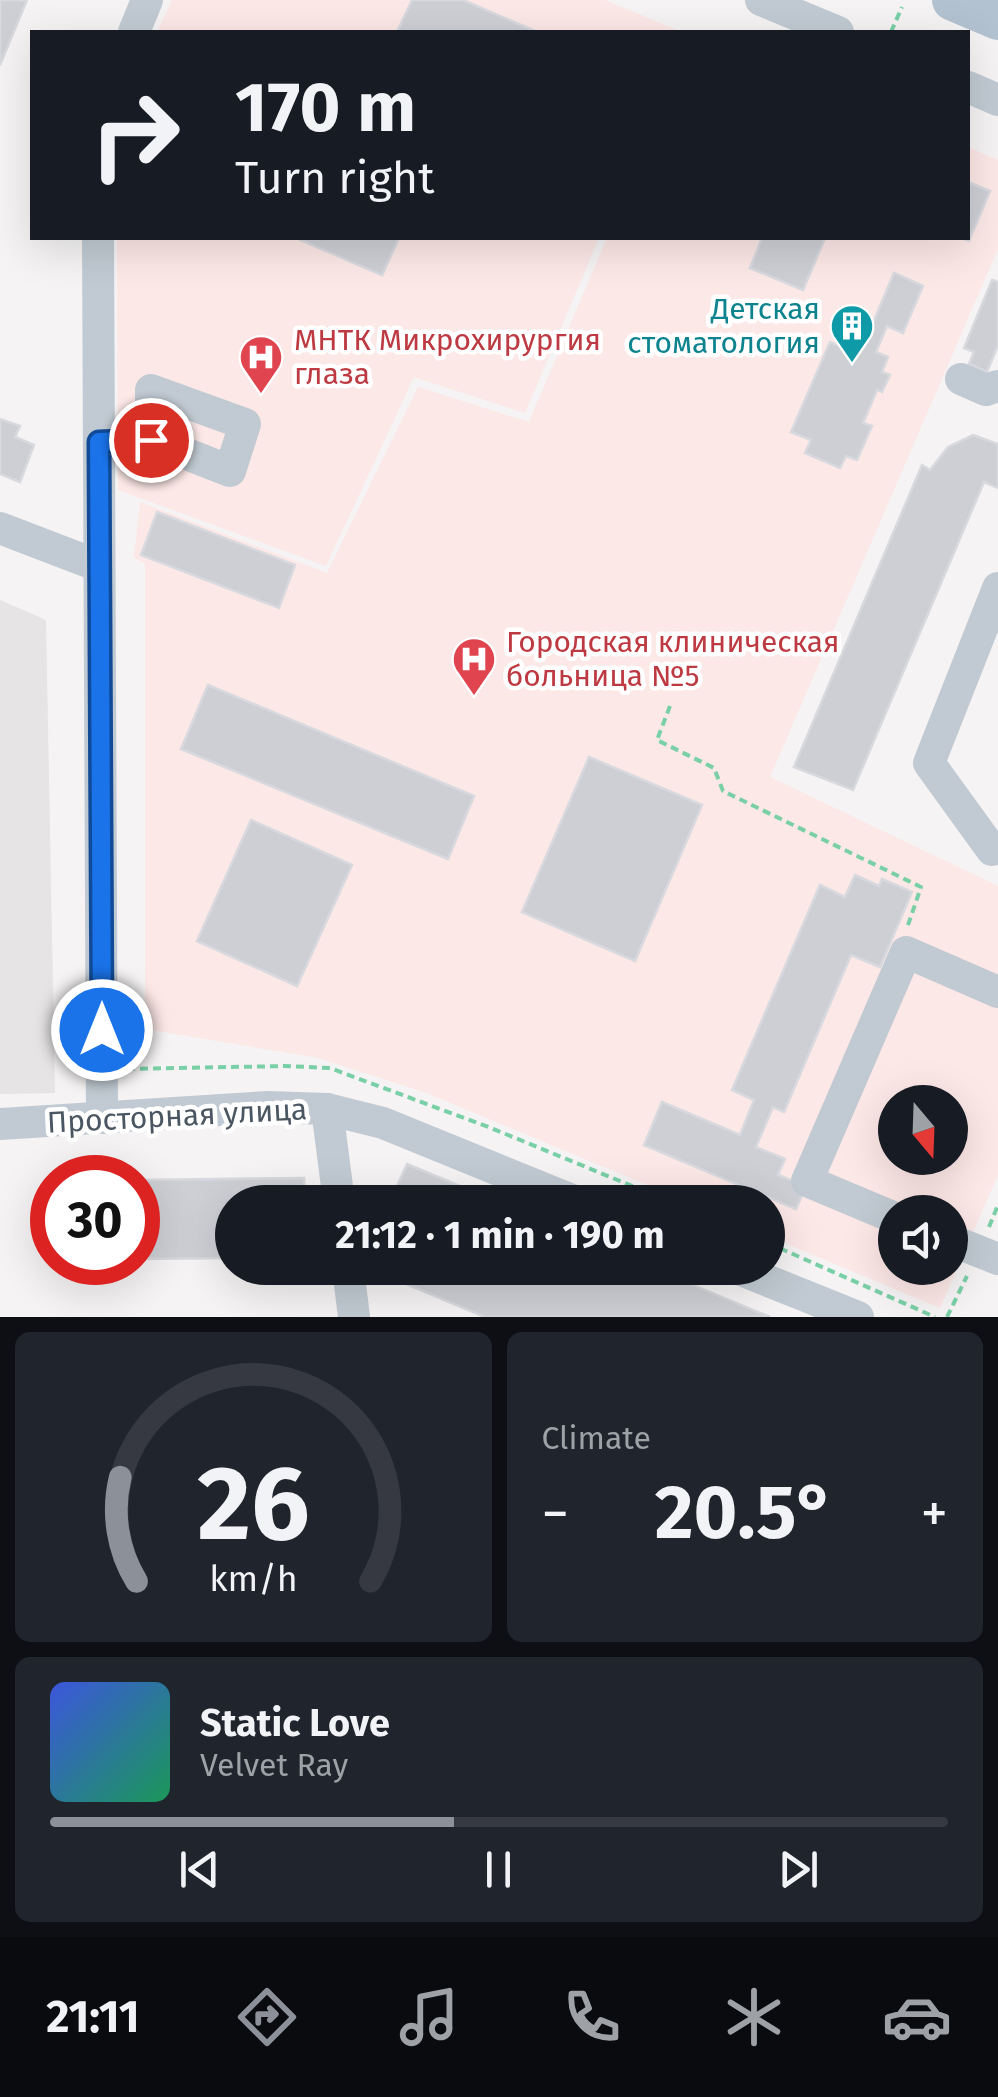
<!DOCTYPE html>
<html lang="en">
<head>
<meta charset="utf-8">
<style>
	:root { --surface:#171b24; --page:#20242c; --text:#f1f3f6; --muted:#9ea1a6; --line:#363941; --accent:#8c9099 }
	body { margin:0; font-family:"Fira Sans",sans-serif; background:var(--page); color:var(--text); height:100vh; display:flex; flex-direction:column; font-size:38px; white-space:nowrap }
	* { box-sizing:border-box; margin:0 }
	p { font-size:32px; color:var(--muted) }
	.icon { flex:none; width:55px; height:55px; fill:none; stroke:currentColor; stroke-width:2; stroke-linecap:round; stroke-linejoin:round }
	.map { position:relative; height:1317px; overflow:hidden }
	.panel { display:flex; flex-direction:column; gap:15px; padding:15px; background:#0d0f14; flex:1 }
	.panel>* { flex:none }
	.hud { position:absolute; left:30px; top:30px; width:940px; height:210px; border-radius:0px; box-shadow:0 10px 40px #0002; background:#171b24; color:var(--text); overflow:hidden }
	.needle { width:65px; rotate:161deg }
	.controls { position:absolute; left:878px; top:1085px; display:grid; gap:20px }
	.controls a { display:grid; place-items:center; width:90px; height:90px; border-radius:50%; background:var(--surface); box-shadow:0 10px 40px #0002; font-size:50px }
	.speed { position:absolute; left:30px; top:1155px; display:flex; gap:20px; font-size:50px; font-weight:700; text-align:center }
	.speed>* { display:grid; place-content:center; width:130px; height:130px; border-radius:50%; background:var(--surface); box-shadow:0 10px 40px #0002; line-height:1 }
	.speed .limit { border:15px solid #d22; background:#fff; color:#111 }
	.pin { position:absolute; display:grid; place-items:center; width:85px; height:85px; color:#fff; margin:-42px; border:5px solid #fff; border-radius:50%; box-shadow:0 2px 10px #0007 }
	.me { position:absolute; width:110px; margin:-55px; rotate:0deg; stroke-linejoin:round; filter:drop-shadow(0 0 8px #0008) }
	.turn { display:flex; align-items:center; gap:35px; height:210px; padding:0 40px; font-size:45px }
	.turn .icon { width:130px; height:130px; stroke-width:2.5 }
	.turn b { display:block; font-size:70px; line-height:85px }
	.big { font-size:75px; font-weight:700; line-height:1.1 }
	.panel .tile { flex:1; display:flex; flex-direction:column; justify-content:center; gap:15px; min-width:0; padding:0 35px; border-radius:15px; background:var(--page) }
	.panel .dial { align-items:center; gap:0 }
	.dial svg { height:260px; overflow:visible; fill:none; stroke:var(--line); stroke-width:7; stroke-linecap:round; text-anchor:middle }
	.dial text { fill:var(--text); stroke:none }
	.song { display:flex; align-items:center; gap:30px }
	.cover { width:120px; height:120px; border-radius:15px; background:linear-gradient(135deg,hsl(230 70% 55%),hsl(150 70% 35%)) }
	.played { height:10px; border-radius:5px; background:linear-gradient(90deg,var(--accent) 45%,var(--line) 45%) }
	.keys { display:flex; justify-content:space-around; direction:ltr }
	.heat { display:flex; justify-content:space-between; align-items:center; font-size:55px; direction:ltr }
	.panel .tiles { flex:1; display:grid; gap:15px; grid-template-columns:1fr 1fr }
	.tile:last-child { grid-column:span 2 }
	.trip { position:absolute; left:215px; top:1185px; width:570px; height:100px; border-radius:50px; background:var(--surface); box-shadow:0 10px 40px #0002; font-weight:700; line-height:100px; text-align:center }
	.dock { display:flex; height:160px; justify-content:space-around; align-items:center; background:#090b0e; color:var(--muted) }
	.dock .icon { width:70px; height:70px }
	.dock .active { color:var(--accent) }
	.dock b { font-size:45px; color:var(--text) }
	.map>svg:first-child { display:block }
	.education { fill:#e6e4e5 }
	.medical { fill:#fce8e6; fill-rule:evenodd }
	.building { fill:#cdcfd5; stroke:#d7d9de; stroke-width:2.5 }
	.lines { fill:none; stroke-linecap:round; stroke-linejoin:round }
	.path { stroke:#7ad0a6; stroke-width:4; stroke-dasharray:8 5; stroke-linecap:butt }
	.minor { stroke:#c1cad2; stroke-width:32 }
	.major { stroke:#b3c2d1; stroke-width:42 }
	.route-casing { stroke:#114b97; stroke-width:25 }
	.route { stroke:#1a73e8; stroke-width:18 }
	.labels { text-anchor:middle; stroke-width:9; stroke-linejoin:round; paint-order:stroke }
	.culture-label { font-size:30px; fill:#0d838f; stroke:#fff; text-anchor:end }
	.health-label { font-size:30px; fill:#be3a42; stroke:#fff; text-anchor:start }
	.street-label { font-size:30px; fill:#4a5661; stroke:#fff }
</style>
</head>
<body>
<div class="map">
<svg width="998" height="1317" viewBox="0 0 998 1317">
	<rect width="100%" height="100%" fill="#f5f3f3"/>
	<path class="education" d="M0,600L46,620L55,1093L0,1094Z"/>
	<g class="medical">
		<path d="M172,0H605L682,32H157Z"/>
		<path d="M968,147L998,160V249L770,777L998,886V1175L940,1308L768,1236V1202H688L424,1092L318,1058L145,1029V564L134,557L140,502L327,573L418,387L529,422L607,238H968ZM895,1102H950V1158H895ZM895,1212H950V1268H895Z"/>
		<path d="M117,238H599L525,413L414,377L326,566L118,490Z"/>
	</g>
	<g class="building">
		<path d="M0,0H27L0,65Z"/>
		<path d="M412,0H463L537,32H397Z"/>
		<path d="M968,182L990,191L969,241L961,238H968Z"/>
		<path d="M296,238H399L382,275Z"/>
		<path d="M762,238H825L803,290L750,268Z"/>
		<path d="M894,273L923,286L903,333L887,326L876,352L888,357L882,372L890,375L882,392L877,390L863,423L872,426L857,460L846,456L840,468L805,453L811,440L791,432L830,342L840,346L844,339L863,347Z"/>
		<path d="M992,280L998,282V345L987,372L969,364L974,352L964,348Z"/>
		<path d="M0,419L20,426L15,437L34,445L20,482L0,474Z"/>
		<path d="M973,435L998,444V488L984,482L853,790L794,767L922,465L930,470L948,447Z"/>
		<path d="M157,512L295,565L279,608L141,555Z"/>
		<path d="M208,685L474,796L448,859L181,749Z"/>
		<path d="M589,757L702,805L635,961L522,912Z"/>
		<path d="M251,820L352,865L297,986L197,941Z"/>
		<path d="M855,875L879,886L882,879L912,892L880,967L851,955L784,1112L773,1107L756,1147L785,1159L778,1175L806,1186L796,1209L644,1145L662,1102L740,1135L754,1100L732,1090L820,885L845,897Z"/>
		<path d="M407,1164L498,1202H390Z"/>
		<path d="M304,1178L305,1202H232V1258L138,1259V1180Z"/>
		<path d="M368,1268H652L770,1317H485Z"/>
	</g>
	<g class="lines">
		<g class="path">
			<path d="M891,32L902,7"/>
			<path d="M670,706L657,740L714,768L723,791L921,887L907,928"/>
			<path d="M127,1069L285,1066L330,1068L491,1128L671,1202"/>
			<path d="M989,1227L998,1205"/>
			<path d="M768,1243L935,1317"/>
			<path d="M947,1317L967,1276"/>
		</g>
		<g class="minor">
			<path d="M761,0L838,32"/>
			<path d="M134,32L147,0"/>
			<path d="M968,87L998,100"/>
			<path d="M98,238L102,1118"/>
			<path d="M961,379L986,390L998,386"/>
			<path d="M151,390L245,424L230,471L151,440Z"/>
			<path d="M0,528L99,566"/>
			<path d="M992,850L929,763L998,588"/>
			<path d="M327,1109L339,1202"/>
			<path d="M0,1124L268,1107L327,1109L383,1123L577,1202"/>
			<path d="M895,1218L807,1181L906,952L998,992"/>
			<path d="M950,1240L998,1259"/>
			<path d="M348,1268L354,1317"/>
			<path d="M736,1268L858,1317"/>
		</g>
		<path class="major" d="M953,0L998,19"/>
	</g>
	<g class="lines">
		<g class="route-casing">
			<path id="route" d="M102,1030L99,442L151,440"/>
		</g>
		<use href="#route" class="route"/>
	</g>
	<defs>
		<g id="building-pin" transform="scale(2.25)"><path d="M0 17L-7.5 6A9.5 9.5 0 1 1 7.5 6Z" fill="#0f9aa8" stroke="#fff"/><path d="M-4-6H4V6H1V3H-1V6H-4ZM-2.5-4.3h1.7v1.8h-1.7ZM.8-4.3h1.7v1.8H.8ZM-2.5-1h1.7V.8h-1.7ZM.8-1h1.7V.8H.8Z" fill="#fff"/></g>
		<g id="hospital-pin" transform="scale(2.25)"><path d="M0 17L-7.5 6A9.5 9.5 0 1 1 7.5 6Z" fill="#e0444e" stroke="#fff"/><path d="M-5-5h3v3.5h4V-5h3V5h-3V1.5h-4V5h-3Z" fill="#fff"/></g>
	</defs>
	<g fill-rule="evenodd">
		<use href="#building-pin" x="852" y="326"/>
		<use href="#hospital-pin" x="261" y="357"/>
		<use href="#hospital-pin" x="474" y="659"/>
	</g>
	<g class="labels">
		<g class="culture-label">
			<text x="820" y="319">Детская<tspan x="820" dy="34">стоматология</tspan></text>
		</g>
		<g class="health-label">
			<text x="294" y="350">МНТК Микрохирургия<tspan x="294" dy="34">глаза</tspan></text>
			<text x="506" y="652">Городская клиническая<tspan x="506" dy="34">больница №5</tspan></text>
		</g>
		<g class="street-label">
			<text transform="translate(177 1116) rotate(-3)" y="10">Просторная улица</text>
		</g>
	</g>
</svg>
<div class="controls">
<a><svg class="needle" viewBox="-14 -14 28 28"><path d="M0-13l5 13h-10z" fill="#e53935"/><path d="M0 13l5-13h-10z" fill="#9ea1a6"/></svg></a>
<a><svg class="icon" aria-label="sound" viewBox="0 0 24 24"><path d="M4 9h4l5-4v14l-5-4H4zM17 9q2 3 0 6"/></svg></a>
</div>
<div class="speed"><div class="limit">30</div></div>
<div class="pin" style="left:151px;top:440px;background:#d93025"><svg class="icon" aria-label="arrive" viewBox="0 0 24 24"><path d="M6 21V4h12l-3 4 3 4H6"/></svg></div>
<svg class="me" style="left:102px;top:1030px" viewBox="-20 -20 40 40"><circle r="17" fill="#1a73e8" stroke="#fff" stroke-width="3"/><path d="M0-11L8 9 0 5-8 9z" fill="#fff"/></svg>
<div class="trip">21:12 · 1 min · 190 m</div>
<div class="hud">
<div class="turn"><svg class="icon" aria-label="right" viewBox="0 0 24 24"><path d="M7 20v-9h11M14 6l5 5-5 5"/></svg><div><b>170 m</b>Turn right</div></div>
</div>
</div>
<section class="panel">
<div class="tiles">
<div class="tile dial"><svg viewBox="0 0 100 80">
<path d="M14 69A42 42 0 1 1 86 69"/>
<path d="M14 69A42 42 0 0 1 9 37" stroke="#8c9099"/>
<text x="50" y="56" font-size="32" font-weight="700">26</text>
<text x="50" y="72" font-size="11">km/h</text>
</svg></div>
<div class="tile"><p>Climate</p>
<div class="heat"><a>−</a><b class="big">20.5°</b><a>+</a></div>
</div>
<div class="tile">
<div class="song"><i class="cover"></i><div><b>Static Love</b><p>Velvet Ray</p></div></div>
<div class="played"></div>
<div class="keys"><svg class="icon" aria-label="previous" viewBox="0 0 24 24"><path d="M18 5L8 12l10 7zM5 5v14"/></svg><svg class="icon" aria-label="pause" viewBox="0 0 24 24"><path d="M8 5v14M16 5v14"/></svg><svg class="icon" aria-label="next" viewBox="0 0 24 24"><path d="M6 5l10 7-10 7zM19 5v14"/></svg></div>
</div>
</div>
</section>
<nav class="dock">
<b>21:11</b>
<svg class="icon active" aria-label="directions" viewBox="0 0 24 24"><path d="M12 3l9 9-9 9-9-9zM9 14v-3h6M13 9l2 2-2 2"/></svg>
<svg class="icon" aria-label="music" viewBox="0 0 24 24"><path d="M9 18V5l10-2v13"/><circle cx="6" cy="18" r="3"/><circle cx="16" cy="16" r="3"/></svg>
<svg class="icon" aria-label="phone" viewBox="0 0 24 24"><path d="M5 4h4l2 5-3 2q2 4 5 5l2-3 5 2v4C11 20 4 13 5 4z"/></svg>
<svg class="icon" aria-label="climate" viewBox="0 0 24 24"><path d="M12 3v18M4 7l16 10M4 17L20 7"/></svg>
<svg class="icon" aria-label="car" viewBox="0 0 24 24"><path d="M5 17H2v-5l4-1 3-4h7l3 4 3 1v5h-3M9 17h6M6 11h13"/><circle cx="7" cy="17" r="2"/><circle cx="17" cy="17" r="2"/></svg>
</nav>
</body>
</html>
